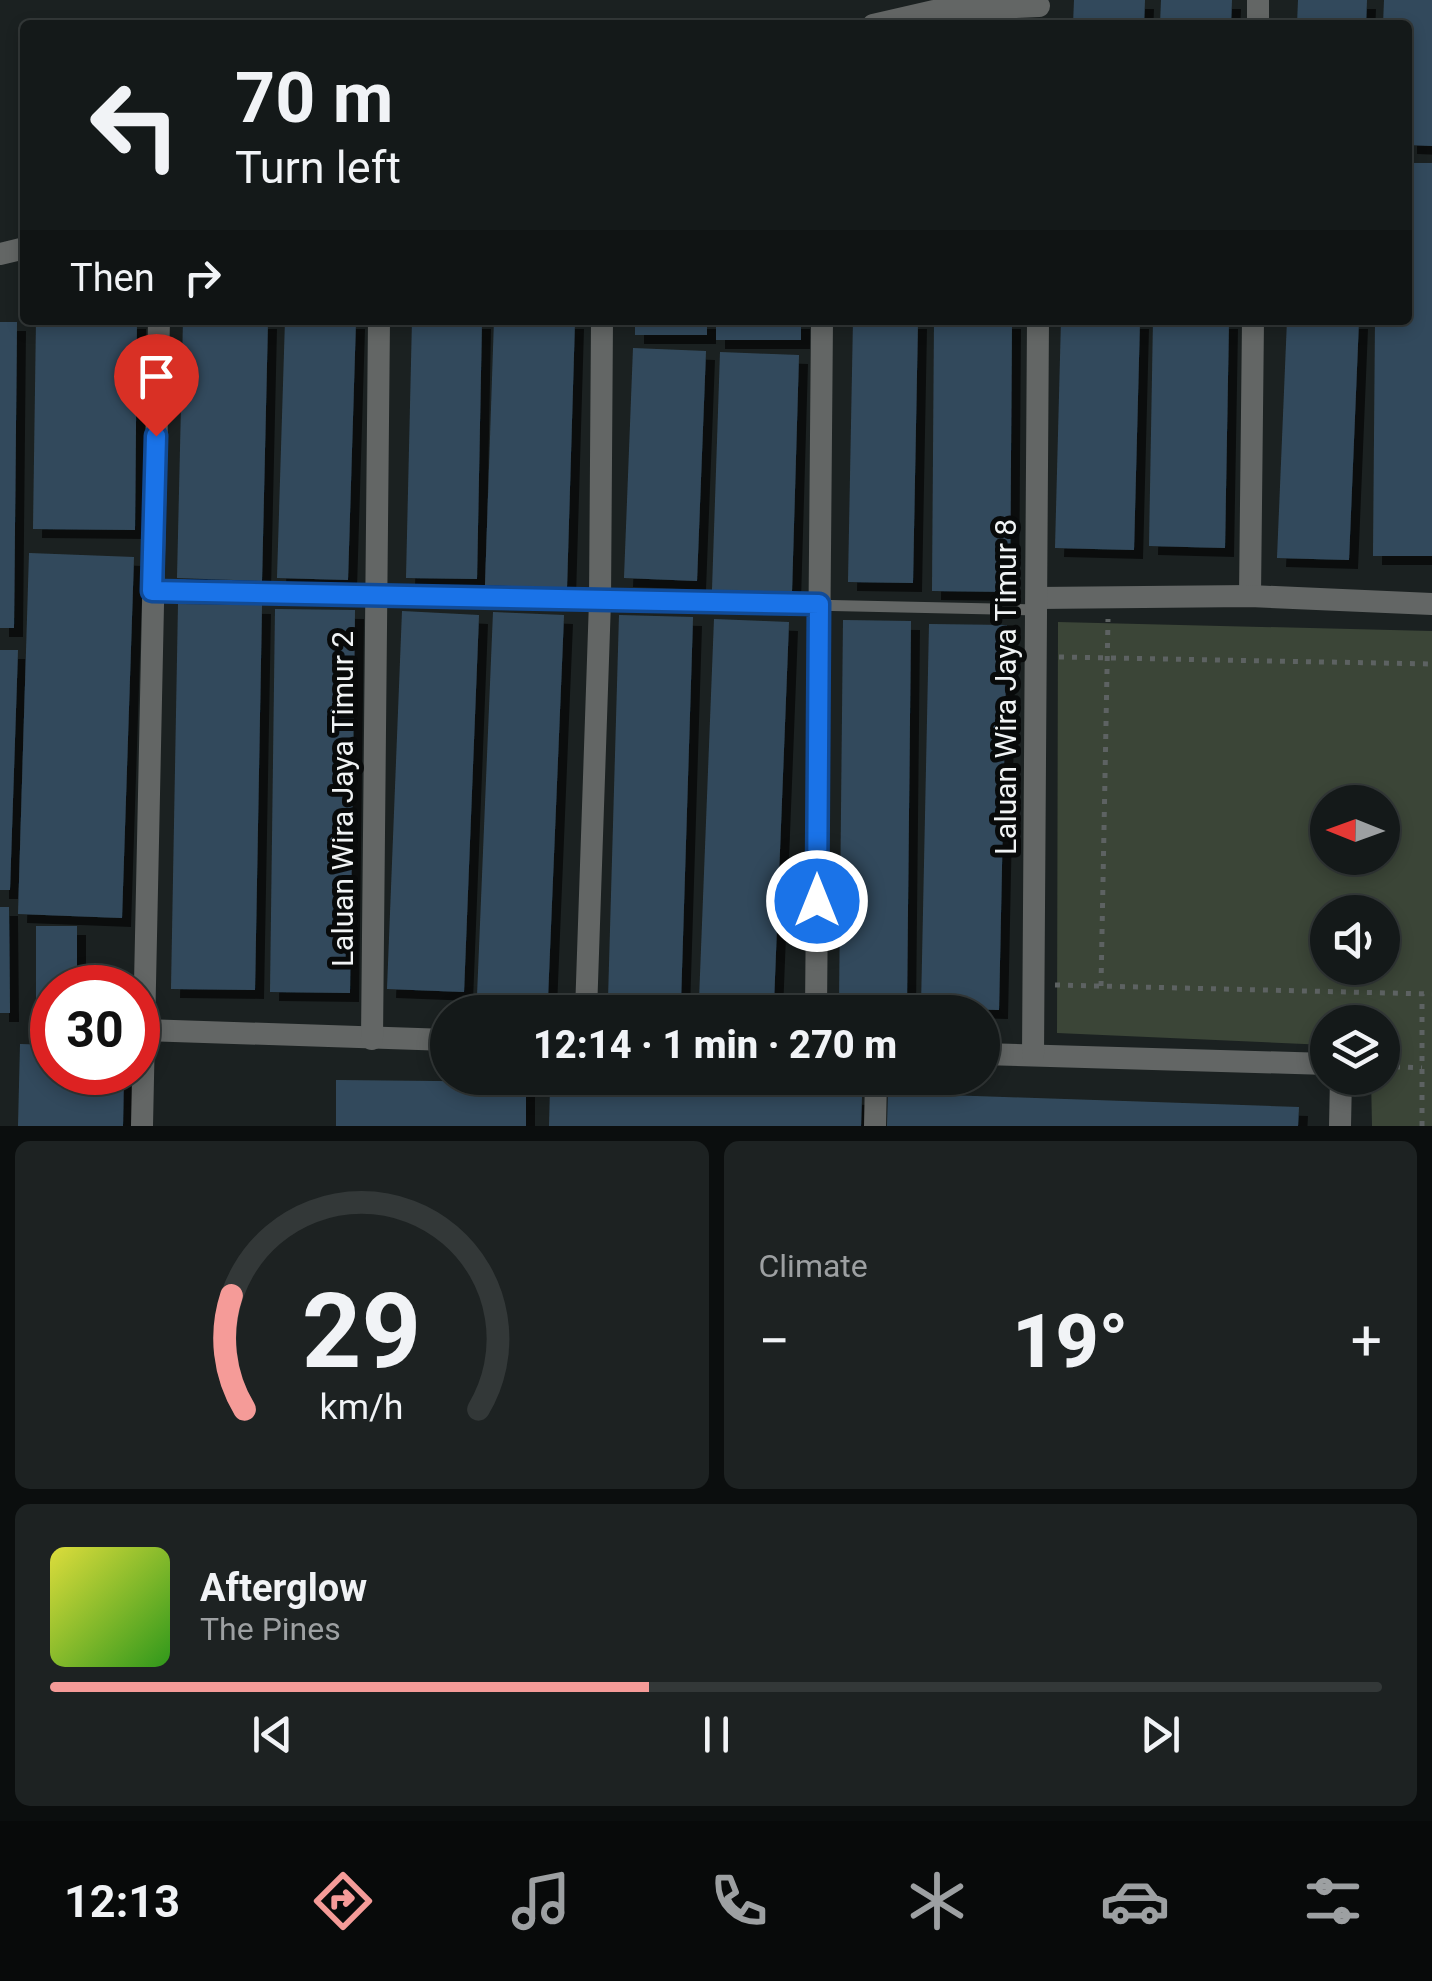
<!DOCTYPE html>
<html lang="en">
<head>
<meta charset="utf-8">
<style>
	:root { --surface:#141919; --page:#1d2222; --text:#f1f3f6; --muted:#9da0a2; --line:#333838; --accent:#f59b98 }
	body { margin:0; font-family:Roboto,sans-serif; background:var(--page); color:var(--text); height:100vh; display:flex; flex-direction:column; font-size:38px; white-space:nowrap }
	* { box-sizing:border-box; margin:0 }
	p { font-size:32px; color:var(--muted) }
	.icon { flex:none; width:55px; height:55px; fill:none; stroke:currentColor; stroke-width:2; stroke-linecap:round; stroke-linejoin:round }
	.map { position:relative; height:1126px; overflow:hidden }
	.details { display:flex; flex-direction:column; gap:15px; padding:15px; background:#0b0e0e; flex:1 }
	.details>* { flex:none }
	.banner { position:absolute; left:20px; top:20px; width:1392px; height:305px; border-radius:10px; box-shadow:0 5px 15px #0003,0 0 0 2px var(--line); background:#141919; color:var(--text); overflow:hidden }
	.needle { width:65px; rotate:271deg }
	.fabs { position:absolute; left:1310px; top:785px; display:grid; gap:20px }
	.fabs a { display:grid; place-items:center; width:90px; height:90px; border-radius:50%; background:var(--surface); box-shadow:0 5px 15px #0003,0 0 0 2px var(--line); font-size:50px }
	.speed { position:absolute; left:30px; top:965px; display:flex; gap:20px; font-size:50px; font-weight:700; text-align:center }
	.speed>* { display:grid; place-content:center; width:130px; height:130px; border-radius:50%; background:var(--surface); box-shadow:0 5px 15px #0003,0 0 0 2px var(--line); line-height:1 }
	.speed .limit { border:15px solid #d22; background:#fff; color:#111 }
	.pin { position:absolute; display:grid; place-items:center; width:85px; height:85px; color:#fff; margin:-102px -42px; border-radius:50% 50% 50% 0; rotate:-45deg; box-shadow:0 0 10px #0007 }
	.pin .icon { rotate:45deg }
	.me { position:absolute; width:110px; margin:-55px; rotate:0deg; stroke-linejoin:round; filter:drop-shadow(0 0 8px #0008) }
	.turn { display:flex; align-items:center; gap:35px; height:210px; padding:0 50px; font-size:45px }
	.turn .icon { width:130px; height:130px; stroke-width:2.5 }
	.turn b { display:block; font-size:70px; line-height:85px }
	.then { display:flex; align-items:center; height:95px; padding:0 50px; background:#0003; gap:20px; font-size:38px }
	.big { font-size:75px; font-weight:800; line-height:1.1 }
	.details .tile { flex:1; display:flex; flex-direction:column; justify-content:center; gap:15px; min-width:0; padding:0 35px; border-radius:15px; background:var(--page) }
	.details .dial { align-items:center; gap:0 }
	.dial svg { height:260px; overflow:visible; fill:none; stroke:var(--line); stroke-width:7; stroke-linecap:round; text-anchor:middle }
	.dial text { fill:var(--text); stroke:none }
	.song { display:flex; align-items:center; gap:30px }
	.cover { width:120px; height:120px; border-radius:15px; background:linear-gradient(135deg,hsl(60 70% 55%),hsl(110 70% 35%)) }
	.played { height:10px; border-radius:5px; background:linear-gradient(90deg,var(--accent) 45%,var(--line) 45%) }
	.keys { display:flex; justify-content:space-around; direction:ltr }
	.heat { display:flex; justify-content:space-between; align-items:center; font-size:55px; direction:ltr }
	.details .tiles { flex:1; display:grid; gap:15px; grid-template-columns:1fr 1fr }
	.tile:last-child { grid-column:span 2 }
	.trip { position:absolute; left:430px; top:995px; width:570px; height:100px; border-radius:50px; background:var(--surface); box-shadow:0 5px 15px #0003,0 0 0 2px var(--line); font-weight:800; line-height:100px; text-align:center }
	.menu { display:flex; height:160px; justify-content:space-around; align-items:center; background:#080a0a; color:var(--muted) }
	.menu .icon { width:70px; height:70px }
	.menu .active { color:var(--accent) }
	.menu b { font-size:45px; color:var(--text) }
	.map>svg:first-child { display:block }
	.green { fill:#3b4537; fill-rule:evenodd }
	.building { fill:#334a5c; filter:url(#shadow) }
	.lines { fill:none; stroke-linecap:round; stroke-linejoin:round }
	.path { stroke:#5d6262; stroke-width:5; stroke-dasharray:5 8; stroke-linecap:butt }
	.lane { stroke:#636665; stroke-width:11 }
	.street { stroke:#636665; stroke-width:22 }
	.route-casing { stroke:#114b97; stroke-width:25 }
	.route { stroke:#1a73e8; stroke-width:18 }
	.labels { text-anchor:middle; stroke-width:10; stroke-linejoin:round; paint-order:stroke }
	.street-label { font-size:30px; fill:#f0f3f4; stroke:#080a0a }
</style>
</head>
<body>
<div class="map">
<svg width="1432" height="1126" viewBox="0 0 1432 1126">
	<defs>
		<filter id="shadow"><feDropShadow dx="9" dy="9" stdDeviation="0" flood-color="#0009"/></filter>
	</defs>
	<rect width="100%" height="100%" fill="#1b2121"/>
	<path class="green" d="M1058,622L1432,631V1126H1372L1371,1078H1382V1022H1328L1327,1045L1057,1033ZM1328,802H1382V858H1328ZM1328,912H1382V968H1328Z"/>
	<g class="building">
		<path d="M1074,0H1145L1144,25H1073Z"/>
		<path d="M1161,0H1232L1231,25H1160Z"/>
		<path d="M1298,0H1367L1366,25H1297Z"/>
		<path d="M1384,0H1432V146L1408,145V25H1383Z"/>
		<path d="M1408,163H1432V556H1373L1375,320H1408Z"/>
		<path d="M36,320H137L135,530L33,529Z"/>
		<path d="M183,320H268L262,581L177,578Z"/>
		<path d="M285,320H356L348,580L277,578Z"/>
		<path d="M412,320H482L477,579L406,578Z"/>
		<path d="M494,320H575L567,588L485,585Z"/>
		<rect x="635" y="320" width="72" height="15"/>
		<rect x="716" y="320" width="85" height="20"/>
		<path d="M853,320H918L913,583L848,582Z"/>
		<path d="M934,320H1012L1010,592L932,591Z"/>
		<path d="M1061,320H1140L1134,550L1055,548Z"/>
		<path d="M1153,320H1229L1225,548L1149,546Z"/>
		<path d="M1287,320H1359L1349,560L1277,558Z"/>
		<path d="M0,322H17L14,628H0Z"/>
		<path d="M633,348L706,351L697,581L624,578Z"/>
		<path d="M720,352L799,355L792,592L712,590Z"/>
		<path d="M29,553L134,557L122,918L18,914Z"/>
		<path d="M178,604L262,605L255,990L171,989Z"/>
		<path d="M275,609L355,610L350,993L270,992Z"/>
		<path d="M402,611L479,615L464,992L387,989Z"/>
		<path d="M493,612L564,615L548,998L477,996Z"/>
		<path d="M619,615L693,617L681,1002L608,1000Z"/>
		<path d="M714,619L789,622L774,1003L699,1000Z"/>
		<path d="M843,620L911,621L907,1003H839Z"/>
		<path d="M929,624L1007,625L999,1010L921,1008Z"/>
		<path d="M0,650H18L10,890H0Z"/>
		<path d="M0,907H9L10,1013H0Z"/>
		<path d="M36,926H77V988H52V1040H36Z"/>
		<path d="M20,1044L52,1045V1072H124L123,1126H18Z"/>
		<path d="M336,1080L526,1082V1126H336Z"/>
		<path d="M550,1088L862,1096L861,1126H549Z"/>
		<path d="M888,1093L1299,1107L1298,1126H887Z"/>
	</g>
	<g class="lines">
		<g class="path">
			<path d="M1059,657L1432,664"/>
			<path d="M1055,985L1432,994"/>
			<path d="M1101,986L1108,619"/>
			<path d="M1382,1066L1422,1068"/>
			<path d="M1422,1126V994"/>
		</g>
		<path class="lane" d="M153,591L1037,610"/>
		<g class="street">
			<path d="M873,25L934,11L1039,6"/>
			<path d="M1258,25V0"/>
			<path d="M0,254L25,248"/>
			<path d="M1250,596L1253,320"/>
			<path d="M1037,598L1250,596L1432,604"/>
			<path d="M586,1012L600,601L602,320"/>
			<path d="M816,1012L822,320"/>
			<path d="M144,1030L448,1040"/>
			<path d="M372,1039L379,320"/>
			<path d="M982,1054L1328,1064"/>
			<path d="M1033,1055L1038,320"/>
			<path d="M142,1126L159,320"/>
			<path d="M875,1126L876,1078"/>
			<path d="M1340,1126L1341,1078"/>
		</g>
	</g>
	<g class="lines">
		<g class="route-casing">
			<path id="route" d="M156,436L152,591L819,604L817,901"/>
		</g>
		<use href="#route" class="route"/>
	</g>
	<g class="labels">
		<g class="street-label">
			<text transform="translate(1006 687) rotate(-90)" y="10">Laluan Wira Jaya Timur 8</text>
			<text transform="translate(343 799) rotate(-90)" y="10">Laluan Wira Jaya Timur 2</text>
		</g>
	</g>
</svg>
<div class="fabs">
<a><svg class="needle" viewBox="-14 -14 28 28"><path d="M0-13l5 13h-10z" fill="#e53935"/><path d="M0 13l5-13h-10z" fill="#9da0a2"/></svg></a>
<a><svg class="icon" aria-label="sound" viewBox="0 0 24 24"><path d="M4 9h4l5-4v14l-5-4H4zM17 9q2 3 0 6"/></svg></a>
<a><svg class="icon" aria-label="layers" viewBox="0 0 24 24"><path d="M12 4l9 5-9 5-9-5zM3 14l9 5 9-5"/></svg></a>
</div>
<div class="speed"><div class="limit">30</div></div>
<div class="pin" style="left:156px;top:436px;background:#d93025"><svg class="icon" aria-label="arrive" viewBox="0 0 24 24"><path d="M6 21V4h12l-3 4 3 4H6"/></svg></div>
<svg class="me" style="left:817px;top:901px" viewBox="-20 -20 40 40"><circle r="17" fill="#1a73e8" stroke="#fff" stroke-width="3"/><path d="M0-11L8 9 0 5-8 9z" fill="#fff"/></svg>
<div class="trip">12:14 · 1 min · 270 m</div>
<div class="banner">
<div class="turn"><svg class="icon" aria-label="left" viewBox="0 0 24 24"><path d="M17 20v-9H6M10 6l-5 5 5 5"/></svg><div><b>70 m</b>Turn left</div></div>
<div class="then">Then<svg class="icon" aria-label="right" viewBox="0 0 24 24"><path d="M7 20v-9h11M14 6l5 5-5 5"/></svg></div>
</div>
</div>
<section class="details">
<div class="tiles">
<div class="tile dial"><svg viewBox="0 0 100 80">
<path d="M14 69A42 42 0 1 1 86 69"/>
<path d="M14 69A42 42 0 0 1 10 34" stroke="#f59b98"/>
<text x="50" y="56" font-size="32" font-weight="700">29</text>
<text x="50" y="72" font-size="11">km/h</text>
</svg></div>
<div class="tile"><p>Climate</p>
<div class="heat"><a>−</a><b class="big">19°</b><a>+</a></div>
</div>
<div class="tile">
<div class="song"><i class="cover"></i><div><b>Afterglow</b><p>The Pines</p></div></div>
<div class="played"></div>
<div class="keys"><svg class="icon" aria-label="previous" viewBox="0 0 24 24"><path d="M18 5L8 12l10 7zM5 5v14"/></svg><svg class="icon" aria-label="pause" viewBox="0 0 24 24"><path d="M8 5v14M16 5v14"/></svg><svg class="icon" aria-label="next" viewBox="0 0 24 24"><path d="M6 5l10 7-10 7zM19 5v14"/></svg></div>
</div>
</div>
</section>
<nav class="menu">
<b>12:13</b>
<svg class="icon active" aria-label="directions" viewBox="0 0 24 24"><path d="M12 3l9 9-9 9-9-9zM9 14v-3h6M13 9l2 2-2 2"/></svg>
<svg class="icon" aria-label="music" viewBox="0 0 24 24"><path d="M9 18V5l10-2v13"/><circle cx="6" cy="18" r="3"/><circle cx="16" cy="16" r="3"/></svg>
<svg class="icon" aria-label="phone" viewBox="0 0 24 24"><path d="M5 4h4l2 5-3 2q2 4 5 5l2-3 5 2v4C11 20 4 13 5 4z"/></svg>
<svg class="icon" aria-label="climate" viewBox="0 0 24 24"><path d="M12 3v18M4 7l16 10M4 17L20 7"/></svg>
<svg class="icon" aria-label="car" viewBox="0 0 24 24"><path d="M5 17H2v-5l4-1 3-4h7l3 4 3 1v5h-3M9 17h6M6 11h13"/><circle cx="7" cy="17" r="2"/><circle cx="17" cy="17" r="2"/></svg>
<svg class="icon" aria-label="filters" viewBox="0 0 24 24"><path d="M4 7h16M4 17h16"/><circle cx="9" cy="7" r="2"/><circle cx="15" cy="17" r="2"/></svg>
</nav>
</body>
</html>
